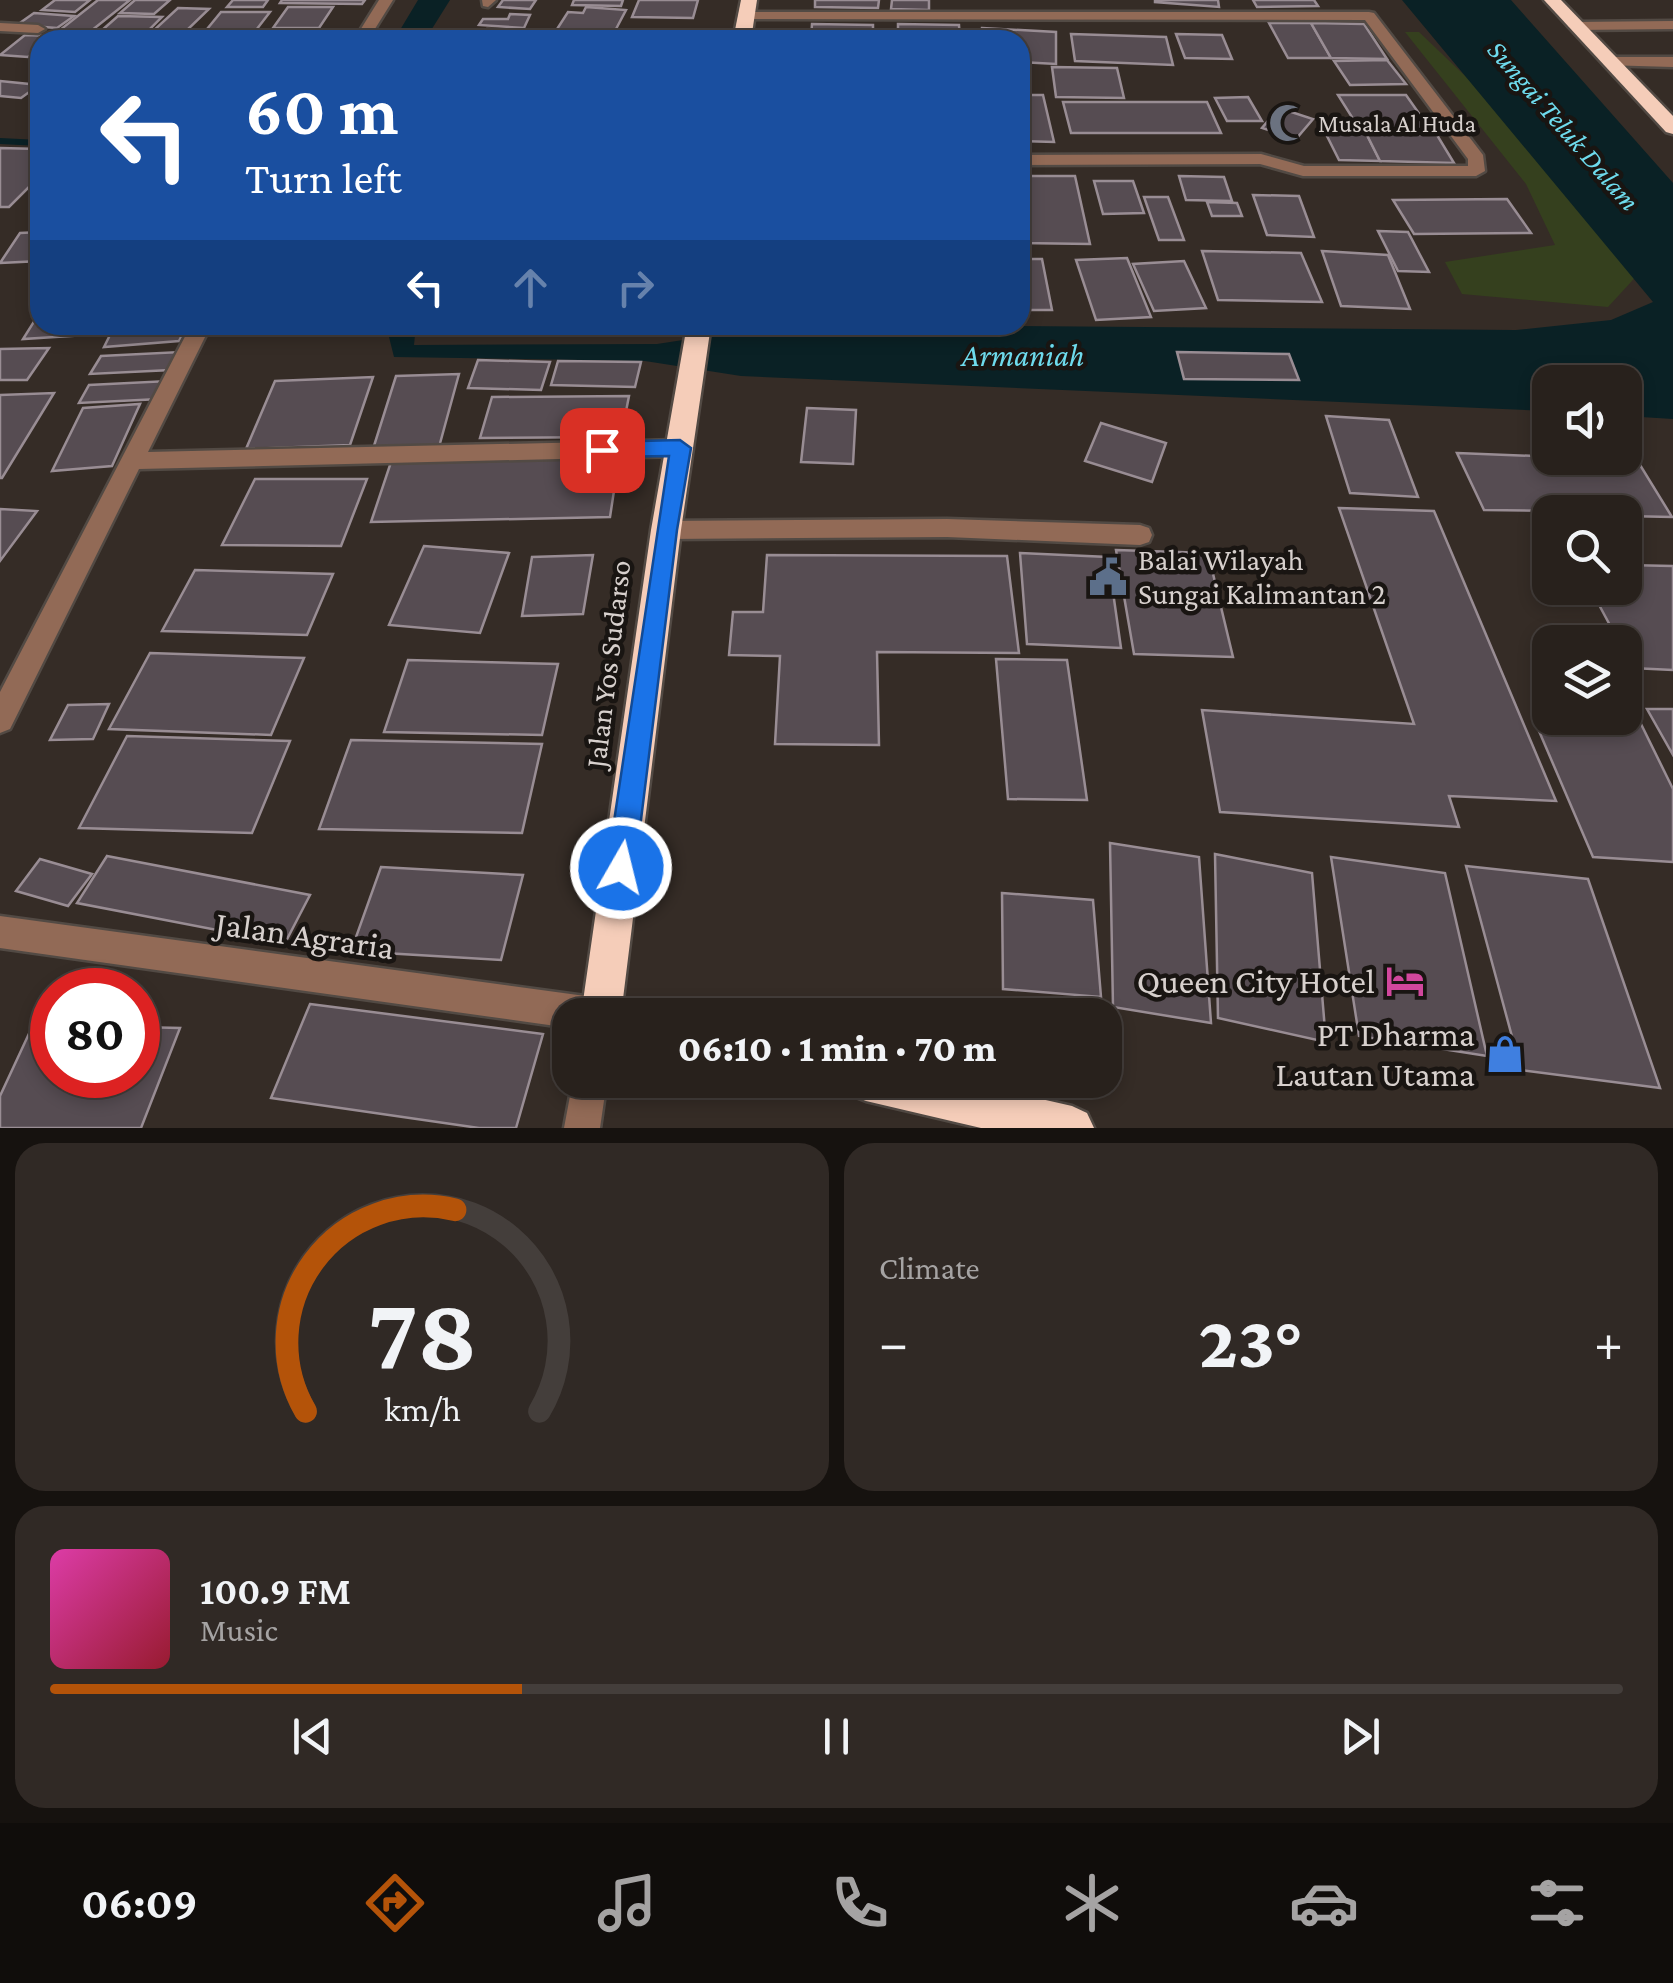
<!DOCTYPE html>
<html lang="en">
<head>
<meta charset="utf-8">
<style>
	:root { --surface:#28211c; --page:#302925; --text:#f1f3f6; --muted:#a5a3a3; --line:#443e3b; --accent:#b45309 }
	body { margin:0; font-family:"Crimson Pro",serif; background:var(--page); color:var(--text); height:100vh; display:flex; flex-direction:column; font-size:38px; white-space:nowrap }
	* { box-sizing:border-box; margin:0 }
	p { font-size:32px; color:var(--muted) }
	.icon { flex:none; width:55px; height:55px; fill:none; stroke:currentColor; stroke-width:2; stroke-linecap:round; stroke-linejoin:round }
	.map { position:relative; height:1128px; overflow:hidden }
	.panel { display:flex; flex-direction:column; gap:15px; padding:15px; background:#16120f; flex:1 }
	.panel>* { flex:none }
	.guide { position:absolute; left:30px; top:30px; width:1000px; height:305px; border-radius:30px; box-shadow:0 5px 15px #0003,0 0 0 2px var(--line); background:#1a4fa0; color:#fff; overflow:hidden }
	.controls { position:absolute; left:1532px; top:365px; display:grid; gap:20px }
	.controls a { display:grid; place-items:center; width:110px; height:110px; border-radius:20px; background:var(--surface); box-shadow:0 5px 15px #0003,0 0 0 2px var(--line); font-size:50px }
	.speed { position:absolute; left:30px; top:968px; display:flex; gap:20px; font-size:50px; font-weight:700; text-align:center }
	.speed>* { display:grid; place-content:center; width:130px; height:130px; border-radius:50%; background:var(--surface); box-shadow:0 5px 15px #0003,0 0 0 2px var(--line); line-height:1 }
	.speed .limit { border:15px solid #d22; background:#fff; color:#111 }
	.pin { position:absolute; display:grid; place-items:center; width:85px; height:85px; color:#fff; margin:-42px; border-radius:20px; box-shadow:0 5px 15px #0006 }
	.me { position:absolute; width:110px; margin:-55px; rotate:8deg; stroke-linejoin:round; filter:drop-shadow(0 0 8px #0008) }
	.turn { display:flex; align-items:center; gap:35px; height:210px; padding:0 50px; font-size:45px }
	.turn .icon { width:130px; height:130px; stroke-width:2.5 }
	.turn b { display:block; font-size:70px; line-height:85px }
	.lanes { display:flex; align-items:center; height:95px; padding:0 50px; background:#0003; justify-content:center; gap:50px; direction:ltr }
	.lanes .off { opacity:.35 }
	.big { font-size:75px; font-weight:800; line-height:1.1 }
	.panel .tile { flex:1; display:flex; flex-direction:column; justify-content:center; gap:15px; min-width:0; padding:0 35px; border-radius:30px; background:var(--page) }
	.panel .dial { align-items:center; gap:0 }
	.dial svg { height:260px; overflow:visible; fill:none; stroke:var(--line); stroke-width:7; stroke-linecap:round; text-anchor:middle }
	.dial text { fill:var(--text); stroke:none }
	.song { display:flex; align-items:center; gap:30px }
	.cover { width:120px; height:120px; border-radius:15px; background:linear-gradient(135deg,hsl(320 70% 55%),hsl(350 70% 35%)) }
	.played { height:10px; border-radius:5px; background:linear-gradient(90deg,var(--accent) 30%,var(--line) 30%) }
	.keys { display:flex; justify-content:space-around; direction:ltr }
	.heat { display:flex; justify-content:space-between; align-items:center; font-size:55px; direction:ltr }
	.panel .tiles { flex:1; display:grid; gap:15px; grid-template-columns:1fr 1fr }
	.tile:last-child { grid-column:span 2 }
	.trip { position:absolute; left:552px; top:998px; width:570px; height:100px; border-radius:30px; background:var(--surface); box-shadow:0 5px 15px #0003,0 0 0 2px var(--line); font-weight:800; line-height:100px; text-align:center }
	.dock { display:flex; height:160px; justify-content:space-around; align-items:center; background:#100d0b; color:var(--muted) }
	.dock .icon { width:70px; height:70px }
	.dock .active { color:var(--accent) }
	.dock b { font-size:45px; color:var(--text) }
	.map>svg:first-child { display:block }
	.green { fill:#35401e }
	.water { fill:#0a2125 }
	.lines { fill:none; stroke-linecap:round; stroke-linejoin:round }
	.stream { fill:#0a2125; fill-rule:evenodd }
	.building { fill:#564c52; stroke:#998d94; stroke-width:2.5 }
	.minor-casing { stroke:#524a44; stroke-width:5 }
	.highway-casing { stroke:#524a44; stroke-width:5 }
	.minor { fill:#926a56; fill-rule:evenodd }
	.highway { fill:#f5cdb9; fill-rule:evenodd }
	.route { fill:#1a73e8; stroke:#114b97; stroke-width:2.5 }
	.labels { text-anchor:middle; stroke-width:9; stroke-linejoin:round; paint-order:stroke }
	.far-poi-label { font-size:25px; fill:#d7d0cd; stroke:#191512; text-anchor:start }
	.far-water-label { font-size:28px; font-style:italic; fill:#6edbed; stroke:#191512 }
	.poi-label { font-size:30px; fill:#d7d0cd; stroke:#191512; text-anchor:start }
	.street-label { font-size:30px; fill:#d7d0cd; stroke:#191512 }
	.water-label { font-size:32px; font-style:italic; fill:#6edbed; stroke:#191512 }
	.near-street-label { font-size:35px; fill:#d7d0cd; stroke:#191512 }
	.near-poi-label { font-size:35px; fill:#d7d0cd; stroke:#191512; text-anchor:end }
</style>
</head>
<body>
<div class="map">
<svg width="1673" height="1128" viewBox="0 0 1673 1128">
	<rect width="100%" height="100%" fill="#352c26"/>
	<path class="green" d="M1405,32H1419L1484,94L1642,270L1608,307L1462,294L1445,262L1555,245L1526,184Z"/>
	<g class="water">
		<path d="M418,0H450L425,40H394Z"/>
		<path d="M1402,0H1511L1673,183V419L1625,416V382H1550V411L741,376L645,361L394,357L386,325H416L414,345L657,344L748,330L883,325L1516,330L1611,320L1653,302Z"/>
	</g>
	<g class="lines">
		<path class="stream" d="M0,138L40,140V146L0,144Z"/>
	</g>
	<g class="building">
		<path d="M55,0H90L75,12L42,10Z"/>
		<path d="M98,0H130L91,31L60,30Z"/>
		<path d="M135,0H170L154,14L120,13Z"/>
		<path d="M233,0H268L263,7H227Z"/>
		<path d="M282,0H365L362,4L280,3Z"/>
		<path d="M503,0H536L530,9L498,7Z"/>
		<path d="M574,0H623L621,6L572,5Z"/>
		<path d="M639,0H698L693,18L632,17Z"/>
		<path d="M815,0H879L878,8L815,7Z"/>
		<path d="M892,0H929V10L891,9Z"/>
		<path d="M1155,0H1218L1219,7L1155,2Z"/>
		<path d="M1253,0H1314L1318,6L1257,7Z"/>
		<path d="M288,7H333L319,28H273Z"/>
		<path d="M586,7L626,10L616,29L655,31L651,40H550L568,12L583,13Z"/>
		<path d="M178,8L209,9L184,33L152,32Z"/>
		<path d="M221,12H270L253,34H203Z"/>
		<path d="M34,13L74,16L57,28L17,25Z"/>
		<path d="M510,14L530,15L524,28L479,25L483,19H508Z"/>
		<path d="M118,16L162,17L145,34L100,32Z"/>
		<path d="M1269,23H1311L1331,58H1288Z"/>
		<path d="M1311,23L1364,24L1387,59L1331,58Z"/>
		<path d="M812,24L873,25V40H811Z"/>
		<path d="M898,24L959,25L960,40H898Z"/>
		<path d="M982,28L1056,32V64L1020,62V40H981Z"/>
		<path d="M487,29L548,30L543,40H480Z"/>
		<path d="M269,32H332L327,40H263Z"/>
		<path d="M1071,34L1166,37L1173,65L1075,61Z"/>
		<path d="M1176,34L1222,35L1232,59L1185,58Z"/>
		<path d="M25,35L53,36L40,40V47L28,57L0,55Z"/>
		<path d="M1387,60L1406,84L1350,85L1334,61Z"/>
		<path d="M1052,67L1117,68L1124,98L1056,97Z"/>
		<path d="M0,81L39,85L21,98L0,96Z"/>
		<path d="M1020,95H1043L1054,142L1020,141Z"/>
		<path d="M1338,95H1406L1430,129L1360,130Z"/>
		<path d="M1248,97L1262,121H1227L1215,98Z"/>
		<path d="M1063,102H1207L1221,133H1071Z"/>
		<path d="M1279,108L1313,119L1296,139L1262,128Z"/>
		<path d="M1325,132L1366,133L1380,161L1339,160Z"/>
		<path d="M1366,133L1437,135L1454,163L1380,161Z"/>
		<path d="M0,148L40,149V176L9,207H0Z"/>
		<path d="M1020,176H1075L1090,244L1020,243Z"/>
		<path d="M1179,176L1224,177L1232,201L1186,200Z"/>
		<path d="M1094,181H1133L1144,213L1103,214Z"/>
		<path d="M1253,195L1299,196L1314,237L1267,235Z"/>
		<path d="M1144,197H1168L1184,240H1159Z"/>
		<path d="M1507,199L1531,233L1414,234L1393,200Z"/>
		<path d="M1207,202L1237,203L1242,216H1212Z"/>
		<path d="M1378,231L1408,232L1429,272L1398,271Z"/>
		<path d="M40,232V261L0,263L20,233Z"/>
		<path d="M1202,251L1301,253L1322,302L1218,300Z"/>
		<path d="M1322,251L1388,255L1410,309L1341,306Z"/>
		<path d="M1127,258L1151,317L1096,320L1076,260Z"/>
		<path d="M1020,259H1042L1052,310H1020Z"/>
		<path d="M1184,261L1206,308L1154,311L1133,264Z"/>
		<path d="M40,312V325H105L101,334L23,339Z"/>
		<path d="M115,325H187L179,341L104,347Z"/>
		<path d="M49,348L27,380H0V349Z"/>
		<path d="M180,352L171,370L90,374L101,356Z"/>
		<path d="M1177,352L1289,354L1299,380L1184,379Z"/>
		<path d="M478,360L550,362L541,390L468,388Z"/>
		<path d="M558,361L641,362L635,387L551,385Z"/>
		<path d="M459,374L439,447L373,449L396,376Z"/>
		<path d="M373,377L350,445L246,449L275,381Z"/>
		<path d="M168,381L160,399L79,403L89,385Z"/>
		<path d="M54,393L2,478H0V395Z"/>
		<path d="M629,396L621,437L480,438L492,397Z"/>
		<path d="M140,404L112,466L52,471L83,408Z"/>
		<path d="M807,408L856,410L853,464L801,462Z"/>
		<path d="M1326,416L1389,420L1418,497L1350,493Z"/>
		<path d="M1101,423L1166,443L1152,482L1085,461Z"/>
		<path d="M1457,453L1637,460L1672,517L1625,516V512L1484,510Z"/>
		<path d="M619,458L610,517L371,522L391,462Z"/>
		<path d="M255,479H367L341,546L222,545Z"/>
		<path d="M1339,508L1434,511L1556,801L1449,796L1459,827L1220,812L1202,710L1414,724Z"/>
		<path d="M0,509L37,511L0,561Z"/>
		<path d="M424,546L509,553L480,633L389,625Z"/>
		<path d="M1116,550L1208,553L1233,657L1134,654Z"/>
		<path d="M1020,553L1108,557L1121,648L1027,644Z"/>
		<path d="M593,555L583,614L522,616L532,557Z"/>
		<path d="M767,555L1007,556L1019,653L877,652L879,745L775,744L780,656L729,655L733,612H763Z"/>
		<path d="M1625,565L1673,566V670L1632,668L1625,655V642H1619L1590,588H1625Z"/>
		<path d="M195,570L333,574L307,635L162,631Z"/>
		<path d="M150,653L304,658L271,735L109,729Z"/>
		<path d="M996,659L1067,660L1087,800L1008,799Z"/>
		<path d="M408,660L558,664L542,735L384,732Z"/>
		<path d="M109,704L93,739L50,740L68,705Z"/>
		<path d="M1647,709H1673V755Z"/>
		<path d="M1533,717L1640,722L1673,789V862L1593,857Z"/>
		<path d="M127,736L290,741L252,833L79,828Z"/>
		<path d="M351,740L542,744L522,833L319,829Z"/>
		<path d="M1110,843L1199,857L1211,1023L1113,1007Z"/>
		<path d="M1215,854L1312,873L1326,1042L1218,1018Z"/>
		<path d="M107,856L310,895L285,943L77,903Z"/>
		<path d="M1331,857L1445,873L1487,1056L1359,1036Z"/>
		<path d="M40,859L92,874L68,906L16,891Z"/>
		<path d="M1466,866L1588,879L1660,1088L1521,1070Z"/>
		<path d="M381,867L523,875L501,960L351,951Z"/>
		<path d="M1002,893L1093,900L1101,997L1003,989Z"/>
		<path d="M310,1004L543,1034L516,1128H479L271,1098Z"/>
		<path d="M33,1025L52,1026V1075H138V1027L180,1028L141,1128H0V1096Z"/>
	</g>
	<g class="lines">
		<g class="minor-casing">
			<g id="minor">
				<path d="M379,0H393L368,40H354Z"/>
				<path d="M482,0H496L488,7L483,6Z"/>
				<path d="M746,12H1369L1374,13L1483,155L1485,171L1476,176H1303L1260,164L1020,165V155L1261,154L1304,166H1468V159L1365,20L741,19L739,16Z"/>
				<path d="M1673,21V29L1575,30L1568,26L1575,22Z"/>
				<path d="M0,23L38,25L45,29L38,33L0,31Z"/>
				<path d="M1609,57H1673V67L1604,65V59Z"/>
				<path d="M191,325H211L148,452L680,440L691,448L680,456L139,469L10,729L0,733V692Z"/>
				<path d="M947,519L1140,525L1149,528L1152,535L1149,542L1140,545L947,537L666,539L657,537L654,530L657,523L666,521Z"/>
				<path d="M0,916L600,998L612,1003L617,1015H570V1028L0,948Z"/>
				<path d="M573,1080H607L600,1128H564Z"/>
			</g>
		</g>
		<g class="highway-casing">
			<g id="highway">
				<path d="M741,0H757L751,40H733Z"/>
				<path d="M1544,0H1561L1673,116V134L1666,132Z"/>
				<path d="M687,325H711L681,530L621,1015H581L651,530Z"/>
				<path d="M845,1080H957L1072,1106L1087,1113L1094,1128H981L866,1101L851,1095Z"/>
			</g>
		</g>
		<use href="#minor" class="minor"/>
		<use href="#highway" class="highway"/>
	</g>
	<path class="route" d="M680,440L691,448L677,530L635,868L631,878L621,882L611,878L607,868L669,456L602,457L592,450L602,442Z"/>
	<defs>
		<g id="mosque-bare" transform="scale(3)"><path d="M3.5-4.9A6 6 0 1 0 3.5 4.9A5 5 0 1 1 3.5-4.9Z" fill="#6b7280" stroke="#191512" stroke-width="2.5" paint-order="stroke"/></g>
		<g id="civic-bare" transform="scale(3)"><path d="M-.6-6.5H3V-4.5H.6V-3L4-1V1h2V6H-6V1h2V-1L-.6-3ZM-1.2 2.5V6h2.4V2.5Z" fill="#5c6f8a" stroke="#191512" stroke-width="2.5" paint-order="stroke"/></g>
		<g id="hotel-bare" transform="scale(3)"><path d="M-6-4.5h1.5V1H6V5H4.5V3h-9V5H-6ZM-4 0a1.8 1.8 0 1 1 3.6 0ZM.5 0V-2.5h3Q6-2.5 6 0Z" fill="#d1479c" stroke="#191512" stroke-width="2.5" paint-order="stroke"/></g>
		<g id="shop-bare" transform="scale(3)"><path d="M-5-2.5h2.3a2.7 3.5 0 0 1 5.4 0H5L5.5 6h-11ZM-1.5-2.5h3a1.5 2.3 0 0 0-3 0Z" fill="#3f7fe0" stroke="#191512" stroke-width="2.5" paint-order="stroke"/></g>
	</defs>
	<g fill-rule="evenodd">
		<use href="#mosque-bare" x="1288" y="123"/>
		<use href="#civic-bare" x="1108" y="577"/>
		<use href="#hotel-bare" x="1405" y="981"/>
		<use href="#shop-bare" x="1505" y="1054"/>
	</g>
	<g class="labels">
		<g class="far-poi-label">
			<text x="1318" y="132">Musala Al Huda</text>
		</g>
		<g class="far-water-label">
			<text transform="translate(1564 125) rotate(49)" y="10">Sungai Teluk Dalam</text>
		</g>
		<g class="poi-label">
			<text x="1138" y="570">Balai Wilayah<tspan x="1138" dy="34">Sungai Kalimantan 2</tspan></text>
		</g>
		<g class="street-label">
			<text transform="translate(608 664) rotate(-83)" y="10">Jalan Yos Sudarso</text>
		</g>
		<g class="water-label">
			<text x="1023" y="366">Armaniah</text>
		</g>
		<g class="near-street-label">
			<text transform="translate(305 935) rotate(8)" y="12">Jalan Agraria</text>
		</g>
		<g class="near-poi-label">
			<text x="1375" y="993">Queen City Hotel</text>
			<text x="1475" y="1046">PT Dharma<tspan x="1475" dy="40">Lautan Utama</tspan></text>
		</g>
	</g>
</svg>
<div class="controls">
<a><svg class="icon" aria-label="sound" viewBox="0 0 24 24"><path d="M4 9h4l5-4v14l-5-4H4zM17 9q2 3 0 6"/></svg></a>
<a><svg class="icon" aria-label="search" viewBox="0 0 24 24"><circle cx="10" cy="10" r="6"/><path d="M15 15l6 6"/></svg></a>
<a><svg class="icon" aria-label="layers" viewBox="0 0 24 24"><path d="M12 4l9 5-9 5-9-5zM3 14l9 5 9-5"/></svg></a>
</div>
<div class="speed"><div class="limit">80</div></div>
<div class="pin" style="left:602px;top:450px;background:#d93025"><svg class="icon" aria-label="arrive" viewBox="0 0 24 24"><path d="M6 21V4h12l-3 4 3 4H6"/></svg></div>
<svg class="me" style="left:621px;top:868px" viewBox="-20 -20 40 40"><circle r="17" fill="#1a73e8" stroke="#fff" stroke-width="3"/><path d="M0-11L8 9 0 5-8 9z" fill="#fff"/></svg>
<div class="trip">06:10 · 1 min · 70 m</div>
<div class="guide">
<div class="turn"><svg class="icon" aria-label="left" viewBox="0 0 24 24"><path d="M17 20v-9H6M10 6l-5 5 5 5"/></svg><div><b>60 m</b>Turn left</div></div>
<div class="lanes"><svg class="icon" aria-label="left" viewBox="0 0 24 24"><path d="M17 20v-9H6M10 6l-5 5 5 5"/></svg><svg class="icon off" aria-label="ahead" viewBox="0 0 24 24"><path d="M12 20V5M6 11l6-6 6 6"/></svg><svg class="icon off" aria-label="right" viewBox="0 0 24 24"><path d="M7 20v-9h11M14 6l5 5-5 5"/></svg></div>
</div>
</div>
<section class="panel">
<div class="tiles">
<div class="tile dial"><svg viewBox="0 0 100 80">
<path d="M14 69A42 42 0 1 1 86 69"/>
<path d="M14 69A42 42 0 0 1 60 7" stroke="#b45309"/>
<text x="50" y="56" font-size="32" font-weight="700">78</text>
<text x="50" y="72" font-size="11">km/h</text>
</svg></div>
<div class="tile"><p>Climate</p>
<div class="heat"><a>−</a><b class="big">23°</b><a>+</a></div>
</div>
<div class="tile">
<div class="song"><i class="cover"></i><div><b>100.9 FM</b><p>Music</p></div></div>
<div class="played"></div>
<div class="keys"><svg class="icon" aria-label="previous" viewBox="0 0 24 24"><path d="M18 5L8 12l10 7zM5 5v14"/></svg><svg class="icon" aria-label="pause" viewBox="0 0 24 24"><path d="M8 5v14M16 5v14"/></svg><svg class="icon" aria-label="next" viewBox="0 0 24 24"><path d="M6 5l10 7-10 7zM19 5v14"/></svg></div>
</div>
</div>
</section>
<nav class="dock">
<b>06:09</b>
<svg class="icon active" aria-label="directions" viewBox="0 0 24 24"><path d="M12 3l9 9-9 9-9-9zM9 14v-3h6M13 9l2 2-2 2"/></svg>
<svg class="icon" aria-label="music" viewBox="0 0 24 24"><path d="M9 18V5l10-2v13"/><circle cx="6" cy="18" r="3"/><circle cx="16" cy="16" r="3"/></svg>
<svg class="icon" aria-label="phone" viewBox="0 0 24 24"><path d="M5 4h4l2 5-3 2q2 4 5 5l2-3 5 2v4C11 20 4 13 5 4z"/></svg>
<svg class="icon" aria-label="climate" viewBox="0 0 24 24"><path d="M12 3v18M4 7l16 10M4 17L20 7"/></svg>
<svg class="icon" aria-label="car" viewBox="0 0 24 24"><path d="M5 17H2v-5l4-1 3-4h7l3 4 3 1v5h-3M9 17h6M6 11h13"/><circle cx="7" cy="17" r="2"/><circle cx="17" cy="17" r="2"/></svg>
<svg class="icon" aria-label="filters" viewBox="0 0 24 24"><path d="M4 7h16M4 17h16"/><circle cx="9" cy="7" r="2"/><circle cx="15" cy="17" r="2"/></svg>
</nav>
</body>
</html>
